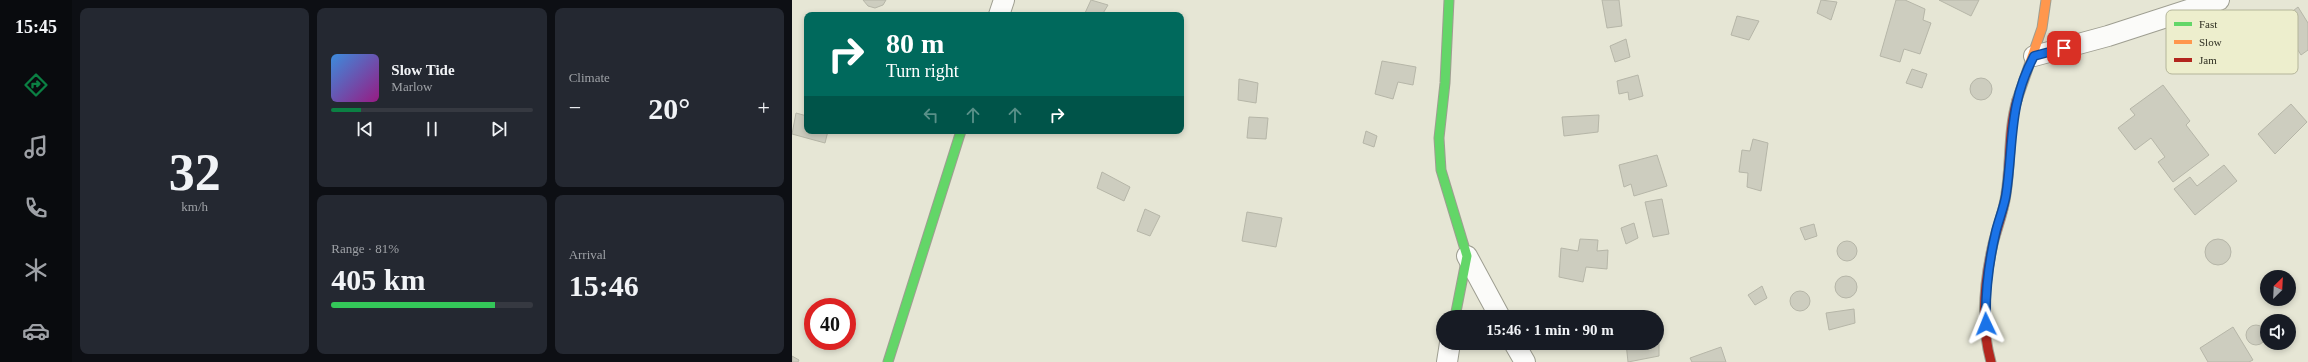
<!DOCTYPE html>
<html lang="en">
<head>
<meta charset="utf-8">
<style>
	:root { --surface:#171b24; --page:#242831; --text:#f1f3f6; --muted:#9ea1a6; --line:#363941; --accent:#0b8043 }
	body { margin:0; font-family:Georgia,serif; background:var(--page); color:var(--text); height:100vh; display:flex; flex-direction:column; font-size:15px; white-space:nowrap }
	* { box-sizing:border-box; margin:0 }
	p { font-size:13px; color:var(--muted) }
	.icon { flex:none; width:22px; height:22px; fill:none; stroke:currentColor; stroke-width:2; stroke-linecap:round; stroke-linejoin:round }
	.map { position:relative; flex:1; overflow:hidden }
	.drawer { display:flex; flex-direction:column; gap:8px; padding:8px; background:#0d0f14; width:720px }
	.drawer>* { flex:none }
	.banner { position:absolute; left:12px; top:12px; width:380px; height:122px; border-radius:8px; box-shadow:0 2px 6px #0003; background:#00695c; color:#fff; overflow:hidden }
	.needle { width:26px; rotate:24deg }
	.tools { position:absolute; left:1468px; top:270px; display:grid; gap:8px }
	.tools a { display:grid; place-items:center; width:36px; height:36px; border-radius:50%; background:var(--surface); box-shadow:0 2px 6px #0003; font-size:20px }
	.speed { position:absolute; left:12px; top:298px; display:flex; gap:8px; font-size:20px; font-weight:700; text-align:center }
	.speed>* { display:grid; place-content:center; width:52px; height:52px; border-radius:50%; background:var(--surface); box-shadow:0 2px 6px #0003; line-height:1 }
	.speed .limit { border:6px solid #d22; background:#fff; color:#111 }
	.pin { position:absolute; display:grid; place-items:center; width:34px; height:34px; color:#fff; margin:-17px; border-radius:8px; box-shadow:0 2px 6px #0006 }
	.me { position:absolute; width:44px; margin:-22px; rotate:358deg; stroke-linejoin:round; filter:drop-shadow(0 0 3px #0008) }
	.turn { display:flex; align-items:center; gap:14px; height:84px; padding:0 16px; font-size:18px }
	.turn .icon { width:52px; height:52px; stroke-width:2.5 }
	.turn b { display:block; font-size:28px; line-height:34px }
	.lanes { display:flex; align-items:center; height:38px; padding:0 16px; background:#0003; justify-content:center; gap:20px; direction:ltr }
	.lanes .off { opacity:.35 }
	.big { font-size:30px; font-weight:700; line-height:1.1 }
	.drawer .card { flex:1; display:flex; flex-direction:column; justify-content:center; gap:6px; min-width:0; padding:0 14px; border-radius:8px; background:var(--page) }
	.drawer .dial { align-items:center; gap:0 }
	.dial b { font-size:52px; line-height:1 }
	.song { display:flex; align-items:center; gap:12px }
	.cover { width:48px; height:48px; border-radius:6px; background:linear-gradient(135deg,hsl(210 70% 55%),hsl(310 70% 35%)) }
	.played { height:4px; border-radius:2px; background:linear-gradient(90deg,var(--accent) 15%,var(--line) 15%) }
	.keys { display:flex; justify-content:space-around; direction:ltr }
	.heat { display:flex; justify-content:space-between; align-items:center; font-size:22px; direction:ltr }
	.charge { height:6px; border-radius:3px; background:linear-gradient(90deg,#34c759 81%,var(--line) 0) }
	.drawer .tiles { flex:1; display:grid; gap:8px; grid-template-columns:repeat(3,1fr) }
	.card:first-child { grid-row:span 2 }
	.trip { position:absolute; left:644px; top:310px; width:228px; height:40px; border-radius:20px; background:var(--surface); box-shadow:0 2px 6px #0003; font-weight:700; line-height:40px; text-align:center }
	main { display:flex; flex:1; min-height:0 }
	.dock { display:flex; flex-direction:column; width:72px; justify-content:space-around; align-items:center; background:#090b0e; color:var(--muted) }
	.dock .icon { width:28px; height:28px }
	.dock .active { color:var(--accent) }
	.dock b { font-size:18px; color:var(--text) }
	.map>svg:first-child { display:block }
	.building { fill:#cdcdbf; stroke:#b6b6a8 }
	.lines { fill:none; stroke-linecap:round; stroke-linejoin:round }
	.street-casing { stroke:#9e9e91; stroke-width:22 }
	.fast-casing { stroke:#9e9e91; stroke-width:11 }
	.slow-casing { stroke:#9e9e91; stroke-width:11 }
	.jam-casing { stroke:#9e9e91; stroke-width:11 }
	.street { stroke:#fbfbf9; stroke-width:20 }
	.fast { stroke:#63d668; stroke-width:9 }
	.slow { stroke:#ff974d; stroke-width:9 }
	.jam { stroke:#b3261e; stroke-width:9 }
	.route-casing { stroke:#114b97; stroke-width:10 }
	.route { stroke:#1a73e8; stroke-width:7 }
	.key { fill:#edeecd; stroke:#b4b59a; stroke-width:1 }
	.key-label { font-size:11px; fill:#2f2f22 }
</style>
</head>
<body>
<main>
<nav class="dock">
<b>15:45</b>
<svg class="icon active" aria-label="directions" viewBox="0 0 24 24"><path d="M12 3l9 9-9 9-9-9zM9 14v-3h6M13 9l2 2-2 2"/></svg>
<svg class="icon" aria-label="music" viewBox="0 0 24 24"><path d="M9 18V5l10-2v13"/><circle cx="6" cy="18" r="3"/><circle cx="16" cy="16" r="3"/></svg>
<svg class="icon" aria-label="phone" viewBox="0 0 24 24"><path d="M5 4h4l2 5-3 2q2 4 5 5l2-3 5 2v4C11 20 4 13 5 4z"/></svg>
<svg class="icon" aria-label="climate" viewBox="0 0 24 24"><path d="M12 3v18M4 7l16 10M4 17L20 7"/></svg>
<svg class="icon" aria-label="car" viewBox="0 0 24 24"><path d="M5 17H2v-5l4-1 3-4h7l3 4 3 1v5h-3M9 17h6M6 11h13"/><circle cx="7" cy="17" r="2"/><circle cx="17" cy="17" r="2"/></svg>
</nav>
<section class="drawer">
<div class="tiles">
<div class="card dial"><b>32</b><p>km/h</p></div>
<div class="card">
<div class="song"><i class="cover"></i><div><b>Slow Tide</b><p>Marlow</p></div></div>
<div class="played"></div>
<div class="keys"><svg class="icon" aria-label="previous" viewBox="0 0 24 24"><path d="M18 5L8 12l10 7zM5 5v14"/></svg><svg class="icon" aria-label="pause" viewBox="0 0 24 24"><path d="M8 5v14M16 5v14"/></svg><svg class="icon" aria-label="next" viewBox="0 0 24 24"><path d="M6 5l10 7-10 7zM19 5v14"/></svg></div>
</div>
<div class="card"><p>Climate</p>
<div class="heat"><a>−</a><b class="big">20°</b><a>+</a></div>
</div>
<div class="card"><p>Range · 81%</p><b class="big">405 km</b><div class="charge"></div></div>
<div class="card"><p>Arrival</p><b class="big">15:46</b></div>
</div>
</section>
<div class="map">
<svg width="1516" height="362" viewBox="0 0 1516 362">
	<rect width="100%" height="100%" fill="#e6e6d5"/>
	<g class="building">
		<path d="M71,0H94L91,5L83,8L76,6Z"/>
		<path d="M299,0L316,5L310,15L293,13Z"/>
		<path d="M810,0H827L830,26L815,28Z"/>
		<path d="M1029,0L1045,2L1039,20L1025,13Z"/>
		<path d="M1104,0H1113L1133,9L1131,20L1139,23L1128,54L1112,49L1108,62L1088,56Z"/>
		<path d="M1147,0H1187L1179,16Z"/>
		<path d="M1506,7L1516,23V50L1509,55L1488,21Z"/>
		<path d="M945,16L967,21L957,40L939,35Z"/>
		<path d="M834,39L838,57L823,62L818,46Z"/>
		<path d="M590,61L624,67L621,85L606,82L601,99L583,94Z"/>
		<path d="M1120,69L1135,74L1130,88L1114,83Z"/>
		<path d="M846,75L851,96L837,100L836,92L827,94L825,81Z"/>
		<circle cx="1189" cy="89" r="11"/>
		<path d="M447,79L466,83L464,103L446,100Z"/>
		<path d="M1371,85L1398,121L1394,125L1417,155L1381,182L1366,162L1373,157L1359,138L1343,150L1326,128L1343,115L1338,109Z"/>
		<path d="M1499,104L1515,122L1483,154L1466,134Z"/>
		<path d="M4,113L15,116V131H36L33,143L0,134Z"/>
		<path d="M807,115L806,132L772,136L770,117Z"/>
		<path d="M457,117L476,118L474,139L455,138Z"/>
		<path d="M574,131L585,136L582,147L571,143Z"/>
		<path d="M961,139L976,143L969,191L955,187L956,173L947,172L950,150L958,151Z"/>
		<path d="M865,155L875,186L842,196L839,184L832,187L827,165Z"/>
		<path d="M1432,165L1445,181L1403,215L1382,189L1398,177L1405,186Z"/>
		<path d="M310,172L338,187L332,201L305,188Z"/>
		<path d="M870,199L877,234L861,237L853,202Z"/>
		<path d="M353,209L368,216L358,236L345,231Z"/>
		<path d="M455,212L490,218L484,247L450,241Z"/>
		<path d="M842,223L846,238L834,244L829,228Z"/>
		<path d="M1022,224L1025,236L1013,240L1008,228Z"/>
		<circle cx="1426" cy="252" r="13"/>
		<path d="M788,239L806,240L805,251L816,250L815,269L794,267L791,282L767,277L769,248L786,251Z"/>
		<circle cx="1055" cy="251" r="10"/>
		<circle cx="1054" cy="287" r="11"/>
		<path d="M970,286L975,298L963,305L956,295Z"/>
		<circle cx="1008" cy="301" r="10"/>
		<path d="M1062,309L1063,323L1037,330L1034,313Z"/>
		<circle cx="1464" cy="335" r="10"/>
		<path d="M1441,327L1461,360L1457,362H1416L1408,348Z"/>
		<path d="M867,339V356L836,362L834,343H865Z"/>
		<path d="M929,347L934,362H900L898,358Z"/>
		<path d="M0,356L7,360L6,362H0Z"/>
	</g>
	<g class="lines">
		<g class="street-casing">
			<g id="street">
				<path d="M207,15L212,0"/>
				<path d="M1242,56L1316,36L1427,0"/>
				<path d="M675,256L708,317"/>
				<path d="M722,343L733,362"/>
				<path d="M655,362L658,343"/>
			</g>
		</g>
		<g class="fast-casing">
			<g id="fast">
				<path d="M657,0L653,83L647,138L649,170L675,256L663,317"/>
				<path d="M96,362L169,131"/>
			</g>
		</g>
		<g class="slow-casing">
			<path id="slow" d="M1225,100L1250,28L1254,0"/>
		</g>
		<g class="jam-casing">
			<path id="jam" d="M1199,362C1188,323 1192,283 1201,244C1205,228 1212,211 1214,194C1219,163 1216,131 1225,100"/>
		</g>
		<use href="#street" class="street"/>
		<use href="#fast" class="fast"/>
		<use href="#slow" class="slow"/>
		<use href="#jam" class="jam"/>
	</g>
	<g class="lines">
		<g class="route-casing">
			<path id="route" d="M1194,324C1193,293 1197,261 1204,231C1207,219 1212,207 1214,195C1222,143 1216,105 1242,56L1272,48"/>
		</g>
		<use href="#route" class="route"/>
	</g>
	<rect x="1374" y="10" width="132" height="64" rx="6" class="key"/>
	<rect x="1382" y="22" width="18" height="4" fill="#63d668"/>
	<rect x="1382" y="40" width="18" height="4" fill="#ff974d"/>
	<rect x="1382" y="58" width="18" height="4" fill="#b3261e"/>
	<g class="key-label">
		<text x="1407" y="28">Fast</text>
		<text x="1407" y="46">Slow</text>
		<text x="1407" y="64">Jam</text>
	</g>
</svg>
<div class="tools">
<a><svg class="needle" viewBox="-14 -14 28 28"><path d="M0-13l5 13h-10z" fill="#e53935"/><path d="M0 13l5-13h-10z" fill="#9ea1a6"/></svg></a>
<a><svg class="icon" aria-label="sound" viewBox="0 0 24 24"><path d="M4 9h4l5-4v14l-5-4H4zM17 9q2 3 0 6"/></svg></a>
</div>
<div class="speed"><div class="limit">40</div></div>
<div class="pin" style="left:1272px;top:48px;background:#d93025"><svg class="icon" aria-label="arrive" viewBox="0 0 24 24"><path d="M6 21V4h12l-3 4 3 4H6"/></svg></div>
<svg class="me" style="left:1194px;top:324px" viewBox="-20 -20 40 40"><path d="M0-17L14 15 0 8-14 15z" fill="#1a73e8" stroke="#fff" stroke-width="4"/></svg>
<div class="trip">15:46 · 1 min · 90 m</div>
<div class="banner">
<div class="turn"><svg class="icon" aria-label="right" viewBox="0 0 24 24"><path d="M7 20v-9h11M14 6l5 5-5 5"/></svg><div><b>80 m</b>Turn right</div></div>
<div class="lanes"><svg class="icon off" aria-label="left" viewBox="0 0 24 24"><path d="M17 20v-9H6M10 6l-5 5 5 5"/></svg><svg class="icon off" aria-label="ahead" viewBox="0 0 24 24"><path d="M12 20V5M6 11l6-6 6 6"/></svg><svg class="icon off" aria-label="ahead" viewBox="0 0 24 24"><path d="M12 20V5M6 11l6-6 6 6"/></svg><svg class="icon" aria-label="right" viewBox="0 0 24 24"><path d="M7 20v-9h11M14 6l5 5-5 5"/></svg></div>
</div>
</div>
</main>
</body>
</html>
